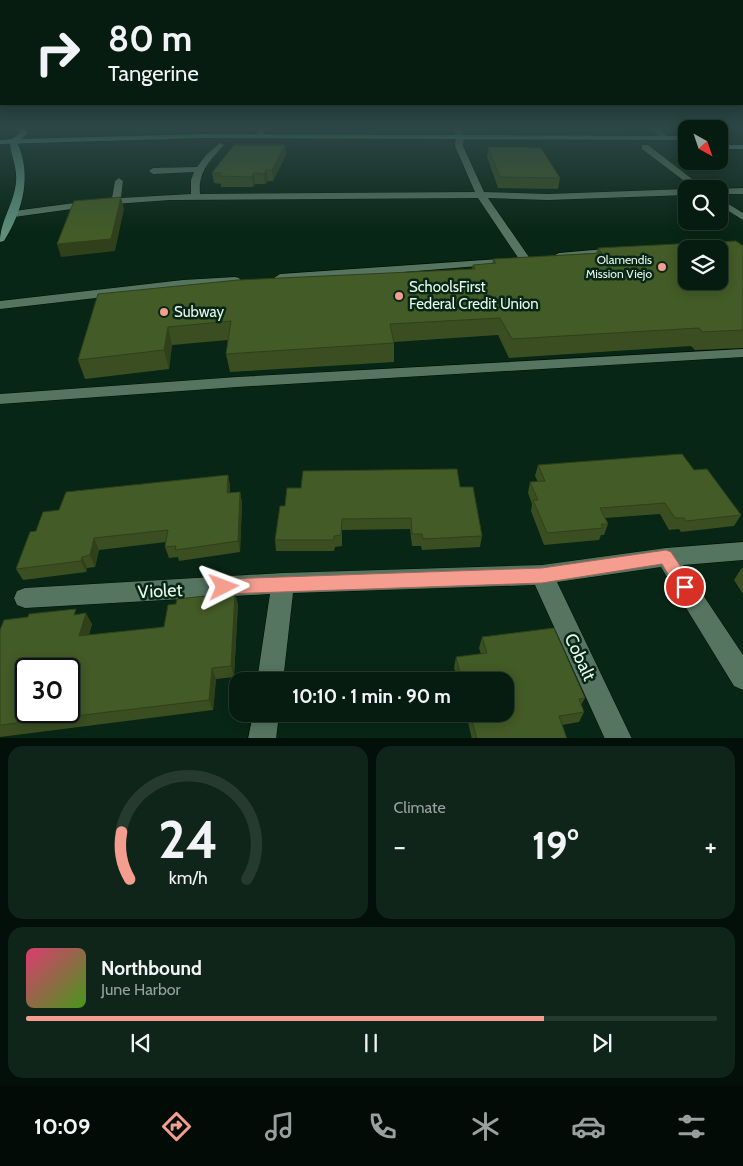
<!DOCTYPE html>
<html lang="en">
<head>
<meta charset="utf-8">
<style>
	:root { --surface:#061c10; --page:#0f2519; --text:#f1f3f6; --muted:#98a19f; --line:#273a30; --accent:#f59d8e }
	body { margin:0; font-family:Cabin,sans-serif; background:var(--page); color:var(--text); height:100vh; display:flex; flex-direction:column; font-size:19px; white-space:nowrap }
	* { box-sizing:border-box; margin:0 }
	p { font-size:16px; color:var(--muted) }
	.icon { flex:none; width:28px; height:28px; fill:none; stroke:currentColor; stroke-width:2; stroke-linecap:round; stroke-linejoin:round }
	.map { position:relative; height:738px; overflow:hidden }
	.panel { display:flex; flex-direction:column; gap:8px; padding:8px; background:#030f09; flex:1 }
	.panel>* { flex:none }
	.hud { position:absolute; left:0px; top:0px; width:744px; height:105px; box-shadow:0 2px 12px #0003,0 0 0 1px var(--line); background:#061c10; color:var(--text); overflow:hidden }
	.needle { width:32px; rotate:140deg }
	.controls { position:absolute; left:678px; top:120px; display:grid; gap:10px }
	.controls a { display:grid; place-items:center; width:50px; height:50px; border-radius:10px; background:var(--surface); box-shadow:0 2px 12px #0003,0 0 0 1px var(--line); font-size:25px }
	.speed { position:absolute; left:15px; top:658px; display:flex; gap:10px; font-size:25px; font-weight:700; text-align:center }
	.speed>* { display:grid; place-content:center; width:65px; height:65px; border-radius:50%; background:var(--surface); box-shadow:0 2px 12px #0003,0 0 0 1px var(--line); line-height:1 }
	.speed .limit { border:2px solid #111; border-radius:8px; background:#fff; color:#111 }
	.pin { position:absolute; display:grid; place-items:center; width:42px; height:42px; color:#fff; margin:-21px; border:2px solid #fff; border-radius:50%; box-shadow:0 1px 5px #0007 }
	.me { position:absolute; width:55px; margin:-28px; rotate:87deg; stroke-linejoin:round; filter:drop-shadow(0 0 4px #0008) }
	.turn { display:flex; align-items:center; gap:18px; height:105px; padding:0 25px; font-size:22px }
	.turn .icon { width:65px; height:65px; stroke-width:2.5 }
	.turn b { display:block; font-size:35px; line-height:42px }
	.big { font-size:38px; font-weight:700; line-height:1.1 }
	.panel .card { flex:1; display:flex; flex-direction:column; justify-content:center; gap:8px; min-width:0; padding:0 18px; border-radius:15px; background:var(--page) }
	.panel .dial { align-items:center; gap:0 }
	.dial svg { height:130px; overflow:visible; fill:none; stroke:var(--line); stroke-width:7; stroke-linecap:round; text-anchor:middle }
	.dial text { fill:var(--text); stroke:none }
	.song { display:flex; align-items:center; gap:15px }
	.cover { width:60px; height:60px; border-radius:8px; background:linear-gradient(135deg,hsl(340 70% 55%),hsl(100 70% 35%)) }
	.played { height:5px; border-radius:2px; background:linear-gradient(90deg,var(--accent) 75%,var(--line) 75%) }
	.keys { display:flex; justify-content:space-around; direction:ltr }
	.heat { display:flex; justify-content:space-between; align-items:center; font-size:28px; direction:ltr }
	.panel .tiles { flex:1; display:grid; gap:8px; grid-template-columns:1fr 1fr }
	.card:last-child { grid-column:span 2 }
	.trip { position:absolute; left:229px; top:672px; width:285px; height:50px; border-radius:15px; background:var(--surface); box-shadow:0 2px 12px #0003,0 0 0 1px var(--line); font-weight:700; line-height:50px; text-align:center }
	.menu { display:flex; height:80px; justify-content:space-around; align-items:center; background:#020b06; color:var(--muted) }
	.menu .icon { width:35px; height:35px }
	.menu .active { color:var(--accent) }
	.menu b { font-size:22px; color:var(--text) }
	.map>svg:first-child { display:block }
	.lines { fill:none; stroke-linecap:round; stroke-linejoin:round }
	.lane-casing { stroke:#000e02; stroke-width:1 }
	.street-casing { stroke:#000e02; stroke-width:1 }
	.secondary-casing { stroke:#000e02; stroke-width:1 }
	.primary-casing { stroke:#000e02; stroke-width:1 }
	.lane { fill:#567560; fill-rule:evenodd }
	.street { fill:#567560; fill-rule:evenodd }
	.secondary { fill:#5c8e7a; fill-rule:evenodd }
	.primary { fill:#61a794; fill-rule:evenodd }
	.wall { fill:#3a4e21 }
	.shaded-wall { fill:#2f401b }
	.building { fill:#435b26; stroke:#2f401b; fill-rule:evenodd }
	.route { fill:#f59d8e; stroke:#9f665c }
	.poi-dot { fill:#f59d8e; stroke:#082615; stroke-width:2 }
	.labels { text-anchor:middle; stroke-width:5; stroke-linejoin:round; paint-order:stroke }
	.far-poi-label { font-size:12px; fill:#e7f8ec; stroke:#082615; text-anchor:end }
	.poi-label { font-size:15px; fill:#e7f8ec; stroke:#082615; text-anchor:start }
	.near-street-label { font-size:18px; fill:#e7f8ec; stroke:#082615 }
</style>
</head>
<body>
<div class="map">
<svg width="743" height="739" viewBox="0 0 743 739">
	<rect width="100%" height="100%" fill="#082615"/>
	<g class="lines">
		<g class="lane-casing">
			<g id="lane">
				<path d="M259,128H266L263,137H260L256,135Z"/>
				<path d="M454,128H461L464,137L463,146L484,192L548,194L686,189V195L548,200L488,198L531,260L525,263L521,262L478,198L170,200L101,205L14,217L9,214L14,211L112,198L115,181L119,178L123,181L121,198L191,194V180L194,172L153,174L149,171L153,168L197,167L206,155L220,143L224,145C210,161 198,171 200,194L475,192L455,146L456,137Z"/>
				<path d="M650,128H658L669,138L662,140Z"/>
				<path d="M642,145H648L705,189H695L642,149Z"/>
				<path d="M743,188V194H719V189H717Z"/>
				<path d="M719,198L743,213V220L719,205Z"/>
				<path d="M616,248L620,249L622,251L620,253L559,259L553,256L559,253Z"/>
				<path d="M512,258L518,261L516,263L280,282L274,278L280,274Z"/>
				<path d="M235,277L239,278L241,281L239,284L183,288L0,309V301L183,280Z"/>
				<path d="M743,349V357L237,387L0,404V394L237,377Z"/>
			</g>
		</g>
		<g class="street-casing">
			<g id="street">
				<path d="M743,542V560L683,565L743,655V690L734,686L661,567L557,582L632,739H605L535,585L293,593L283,681H257L270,594L25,608L17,605L14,598L17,591L25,588L283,573L542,565L666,548Z"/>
				<path d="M253,714H279L276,739H248Z"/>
			</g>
		</g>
		<g class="secondary-casing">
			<path id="secondary" d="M10,140H16C33,174 23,211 4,241L0,242C0,221 14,204 16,182C18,168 9,151 10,140Z"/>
		</g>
		<g class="primary-casing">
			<g id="primary">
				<path d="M18,128H25L28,133L21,139L201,134L686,136V140L201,138L0,144V140L12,139L20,133Z"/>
				<rect x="719" y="145" width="24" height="4"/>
			</g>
		</g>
		<use href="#lane" class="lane"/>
		<use href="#street" class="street"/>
		<use href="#secondary" class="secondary"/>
		<use href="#primary" class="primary"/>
	</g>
	<g class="wall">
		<path d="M285,145L286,155L273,181H268L265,184H255L253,187H221V184L214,183L212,173Z"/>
		<path d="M488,147L560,178L558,189L498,188L487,157Z"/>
		<path d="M743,246V348L695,350L691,346L509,358L498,335L394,342V362L230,372L226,354L228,340L172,345L169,369L85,379L78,360L98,294L472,269L473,265L492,264L493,259L596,253L598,248Z"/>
		<path d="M538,465L694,470L741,515L734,526L681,532L679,529L669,530L660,514L605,518L608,524L604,535H601L599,540L544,545L531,511L532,504L528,493L530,482H538L535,476Z"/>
		<path d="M228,475L230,486V493L240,492L242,503L240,552L179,561L178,557L169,558L165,547L166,542L99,550L95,567L87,568L86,572L23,580L16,569L59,510Z"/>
		<path d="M460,487L482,536L480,547L422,550L421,546H412L410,529L342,530V546L335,547L334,551H276L275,540L285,506Z"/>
		<path d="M743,568V594L734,580L741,569Z"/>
		<path d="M238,604L234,677L216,679L213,710L0,737V630L78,614L92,624L89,635L164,627Z"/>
		<path d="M482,637L585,698L581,705L584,712L579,722L562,725L567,739H472L466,714H505V681H458L454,668L456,657L481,654L479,648Z"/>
	</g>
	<g class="shaded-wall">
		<path d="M285,145L286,155L273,181L272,170Z"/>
		<path d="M266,170L268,181L265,184L264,174Z"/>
		<path d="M254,173L255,184L253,187L252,177Z"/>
		<path d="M121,197L124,209L115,251L61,257L57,244Z"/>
		<path d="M168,327L172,345L169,369L164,350Z"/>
		<path d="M228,475L230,486L229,504L227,493Z"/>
		<path d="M240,492L242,503L240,552L238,541Z"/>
		<path d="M94,538L99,550L95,567L90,555Z"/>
		<path d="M82,557L87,568L86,572L81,561Z"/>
		<path d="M235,593L238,604L234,677L231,666Z"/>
		<path d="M86,613L92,624L85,647L79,636Z"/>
		<path d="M212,668L216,679L213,710L209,700Z"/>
	</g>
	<g class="building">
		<path d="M234,145H285L272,170H266L264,174L254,173L252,177L219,176L222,173H212Z"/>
		<path d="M488,147L541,148L560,178L500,177Z"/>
		<path d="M121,197L111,239L57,244L74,201Z"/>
		<path d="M736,241L743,246V330L702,332L699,328L512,339L500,318L390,324L394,343L226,354L231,321L168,327L164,350L78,360L98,294L238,280L475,269L473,265L496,263L493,259L602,253L598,248ZM686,249H719V281H686Z"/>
		<path d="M682,454L694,470L707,469L741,515L686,521L684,518H675L665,503L600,508L608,524H601L603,528L547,533L533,500H538L530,482L545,481L538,465Z"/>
		<path d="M457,469L460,487H473L482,536L423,539L422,534H412L411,518L342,519L341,535L334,536V540H275L280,506H285L287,488H301L303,471Z"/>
		<path d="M228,475L227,493L240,492L238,541L175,550L176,546L165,547L168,530L94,538L90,555L82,557L81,561L16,569L30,532L36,531L43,512L59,510L66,492Z"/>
		<path d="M235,593L231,666L212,668L209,700L0,725V630L4,620L28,617L29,614L76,609L74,615L86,613L79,636L164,627L168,605L176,604L177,599ZM26,669H69V711H26Z"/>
		<path d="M554,628L585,698L579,699L584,712L559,716L567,739H477L470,714H505V681H462L456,657L487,653L482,637Z"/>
	</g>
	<linearGradient id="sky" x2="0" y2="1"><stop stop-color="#04150c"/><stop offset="0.55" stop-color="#2c4746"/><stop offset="1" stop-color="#2c4746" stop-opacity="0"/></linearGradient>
	<rect width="743" height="232" fill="url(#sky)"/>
	<path class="route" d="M666,550L671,552L691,582L693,587L691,592L685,594L679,592L662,564L542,583L224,594L218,592L215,587L218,582L224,579L542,568Z"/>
	<g class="poi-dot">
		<circle cx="662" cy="267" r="5"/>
		<circle cx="399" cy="296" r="5"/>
		<circle cx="164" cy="312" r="5"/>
	</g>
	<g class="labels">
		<g class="far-poi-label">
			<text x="652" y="264">Olamendis<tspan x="652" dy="14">Mission Viejo</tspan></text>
		</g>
		<g class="poi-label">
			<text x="409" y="292">SchoolsFirst<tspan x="409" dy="17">Federal Credit Union</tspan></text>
			<text x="174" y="317">Subway</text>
		</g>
		<g class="near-street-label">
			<text transform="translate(160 591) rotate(-3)" y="6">Violet</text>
			<text transform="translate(580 657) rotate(65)" y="6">Cobalt</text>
		</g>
	</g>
</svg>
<div class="controls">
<a><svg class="needle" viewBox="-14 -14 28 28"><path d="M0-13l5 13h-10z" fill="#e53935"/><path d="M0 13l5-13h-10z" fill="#98a19f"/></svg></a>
<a><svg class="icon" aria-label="search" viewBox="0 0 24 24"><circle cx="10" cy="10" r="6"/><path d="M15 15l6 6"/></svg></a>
<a><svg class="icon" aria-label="layers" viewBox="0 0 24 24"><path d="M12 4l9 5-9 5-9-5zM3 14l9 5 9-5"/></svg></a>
</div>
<div class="speed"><div class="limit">30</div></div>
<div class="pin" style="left:685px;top:587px;background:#d93025"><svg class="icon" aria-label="arrive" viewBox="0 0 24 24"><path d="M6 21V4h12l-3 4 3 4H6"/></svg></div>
<svg class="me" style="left:224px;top:587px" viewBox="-20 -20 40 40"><path d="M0-17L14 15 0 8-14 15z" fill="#f59d8e" stroke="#fff" stroke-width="4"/></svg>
<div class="trip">10:10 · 1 min · 90 m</div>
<div class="hud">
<div class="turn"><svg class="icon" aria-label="right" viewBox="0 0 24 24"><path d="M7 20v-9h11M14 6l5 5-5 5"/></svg><div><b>80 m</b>Tangerine</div></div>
</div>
</div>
<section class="panel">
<div class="tiles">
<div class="card dial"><svg viewBox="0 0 100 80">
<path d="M14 69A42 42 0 1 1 86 69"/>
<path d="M14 69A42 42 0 0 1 9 40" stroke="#f59d8e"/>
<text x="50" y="56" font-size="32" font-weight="700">24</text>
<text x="50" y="72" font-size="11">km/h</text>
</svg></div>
<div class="card"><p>Climate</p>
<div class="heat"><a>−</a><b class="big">19°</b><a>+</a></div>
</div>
<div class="card">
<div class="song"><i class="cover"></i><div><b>Northbound</b><p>June Harbor</p></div></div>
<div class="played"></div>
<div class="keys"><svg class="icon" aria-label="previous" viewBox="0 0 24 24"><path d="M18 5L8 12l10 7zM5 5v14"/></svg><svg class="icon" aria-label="pause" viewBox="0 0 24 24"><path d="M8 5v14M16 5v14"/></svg><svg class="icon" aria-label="next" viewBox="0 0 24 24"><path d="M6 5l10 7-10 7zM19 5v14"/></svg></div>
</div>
</div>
</section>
<nav class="menu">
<b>10:09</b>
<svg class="icon active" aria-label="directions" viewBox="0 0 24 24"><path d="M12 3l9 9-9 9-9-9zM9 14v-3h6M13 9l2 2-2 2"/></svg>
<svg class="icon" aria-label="music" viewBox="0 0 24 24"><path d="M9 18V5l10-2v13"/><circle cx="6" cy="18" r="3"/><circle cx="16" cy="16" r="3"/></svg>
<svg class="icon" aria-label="phone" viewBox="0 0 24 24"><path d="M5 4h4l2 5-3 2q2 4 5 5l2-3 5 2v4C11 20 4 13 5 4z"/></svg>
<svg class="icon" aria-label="climate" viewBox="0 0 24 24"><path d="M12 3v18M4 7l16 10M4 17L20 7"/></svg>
<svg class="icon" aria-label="car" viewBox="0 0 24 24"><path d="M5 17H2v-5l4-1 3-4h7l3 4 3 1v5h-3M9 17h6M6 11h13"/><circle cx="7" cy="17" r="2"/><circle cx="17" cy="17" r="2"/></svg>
<svg class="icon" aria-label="filters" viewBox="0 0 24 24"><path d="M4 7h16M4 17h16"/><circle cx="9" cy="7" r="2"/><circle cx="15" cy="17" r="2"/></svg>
</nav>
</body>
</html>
